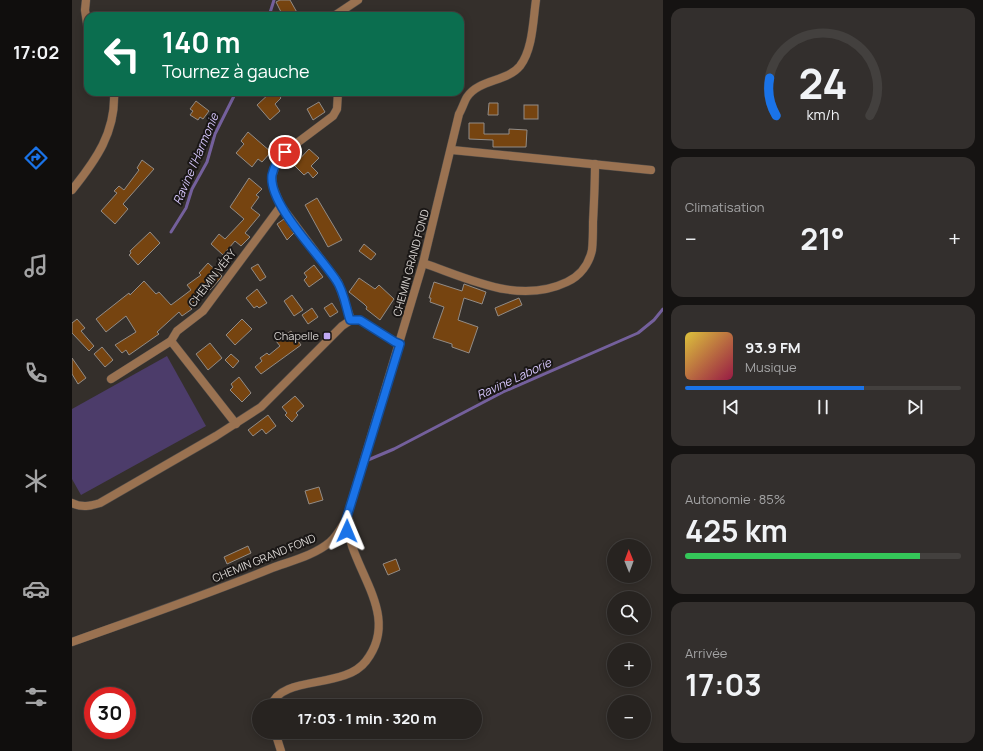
<!DOCTYPE html>
<html lang="fr">
<head>
<meta charset="utf-8">
<style>
	:root { --surface:#272320; --page:#332f2d; --text:#f1f3f6; --muted:#a4a4a5; --line:#43403e; --accent:#1a73e8 }
	body { margin:0; font-family:Manrope,sans-serif; background:var(--page); color:var(--text); height:100vh; display:flex; flex-direction:column; font-size:15px; white-space:nowrap }
	* { box-sizing:border-box; margin:0 }
	p { font-size:13px; color:var(--muted) }
	.icon { flex:none; width:22px; height:22px; fill:none; stroke:currentColor; stroke-width:2; stroke-linecap:round; stroke-linejoin:round }
	.map { position:relative; flex:1; overflow:hidden }
	.drawer { display:flex; flex-direction:column; gap:8px; padding:8px; background:#151312; width:320px }
	.drawer>* { flex:none }
	.top-card { position:absolute; left:12px; top:12px; width:380px; height:84px; border-radius:12px; box-shadow:0 2px 10px #0003,0 0 0 1px var(--line); background:#0b6e4f; color:#fff; overflow:hidden }
	.needle { width:26px; rotate:359deg }
	.fabs { position:absolute; left:535px; top:539px; display:grid; gap:8px }
	.fabs a { display:grid; place-items:center; width:44px; height:44px; border-radius:50%; background:var(--surface); box-shadow:0 2px 10px #0003,0 0 0 1px var(--line); font-size:20px }
	.speed { position:absolute; left:12px; top:687px; display:flex; gap:8px; font-size:20px; font-weight:700; text-align:center }
	.speed>* { display:grid; place-content:center; width:52px; height:52px; border-radius:50%; background:var(--surface); box-shadow:0 2px 10px #0003,0 0 0 1px var(--line); line-height:1 }
	.speed .limit { border:6px solid #d22; background:#fff; color:#111 }
	.pin { position:absolute; display:grid; place-items:center; width:34px; height:34px; color:#fff; margin:-17px; border:2px solid #fff; border-radius:50%; box-shadow:0 1px 4px #0007 }
	.me { position:absolute; width:44px; margin:-22px; rotate:1deg; stroke-linejoin:round; filter:drop-shadow(0 0 3px #0008) }
	.turn { display:flex; align-items:center; gap:14px; height:84px; padding:0 12px; font-size:18px }
	.turn .icon { width:52px; height:52px; stroke-width:2.5 }
	.turn b { display:block; font-size:28px; line-height:34px }
	.big { font-size:30px; font-weight:700; line-height:1.1 }
	.drawer .card { flex:1; display:flex; flex-direction:column; justify-content:center; gap:6px; min-width:0; padding:0 14px; border-radius:12px; background:var(--page) }
	.drawer .dial { align-items:center; gap:0 }
	.dial svg { height:104px; overflow:visible; fill:none; stroke:var(--line); stroke-width:7; stroke-linecap:round; text-anchor:middle }
	.dial text { fill:var(--text); stroke:none }
	.song { display:flex; align-items:center; gap:12px }
	.cover { width:48px; height:48px; border-radius:6px; background:linear-gradient(135deg,hsl(50 70% 55%),hsl(340 70% 35%)) }
	.played { height:4px; border-radius:2px; background:linear-gradient(90deg,var(--accent) 65%,var(--line) 65%) }
	.keys { display:flex; justify-content:space-around; direction:ltr }
	.heat { display:flex; justify-content:space-between; align-items:center; font-size:22px; direction:ltr }
	.charge { height:6px; border-radius:3px; background:linear-gradient(90deg,#34c759 85%,var(--line) 0) }
	.trip { position:absolute; left:180px; top:699px; width:230px; height:40px; border-radius:20px; background:var(--surface); box-shadow:0 2px 10px #0003,0 0 0 1px var(--line); font-weight:700; line-height:40px; text-align:center }
	main { display:flex; flex:1; min-height:0 }
	.tab-bar { display:flex; flex-direction:column; width:72px; justify-content:space-around; align-items:center; background:#100e0d; color:var(--muted) }
	.tab-bar .icon { width:28px; height:28px }
	.tab-bar .current { color:var(--accent) }
	.tab-bar b { font-size:18px; color:var(--text) }
	.map>svg:first-child { display:block }
	.green { fill:#4c3c6a }
	.lines { fill:none; stroke-linecap:round; stroke-linejoin:round }
	.stream { stroke:#74609c; stroke-width:3 }
	.building { fill:#764410; stroke:#928c87 }
	.minor-casing { stroke:#524d49; stroke-width:9 }
	.tertiary-casing { stroke:#524d49; stroke-width:9 }
	.minor { stroke:#9a7251; stroke-width:8 }
	.tertiary { stroke:#9a7251; stroke-width:8 }
	.route-casing { stroke:#114b97; stroke-width:10 }
	.route { stroke:#1a73e8; stroke-width:7 }
	.poi-dot { fill:#c0a8f3; stroke:#1a1716; stroke-width:1.5 }
	.labels { text-anchor:middle; stroke-width:4; stroke-linejoin:round; paint-order:stroke }
	.street-label { font-size:11px; fill:#d8d4d1; stroke:#1a1716 }
	.poi-label { font-size:11px; fill:#d8d4d1; stroke:#1a1716; text-anchor:end }
	.water-label { font-size:12px; font-style:italic; fill:#d4c4f9; stroke:#1a1716 }
</style>
</head>
<body>
<main>
<nav class="tab-bar">
<b>17:02</b>
<svg class="icon current" aria-label="directions" viewBox="0 0 24 24"><path d="M12 3l9 9-9 9-9-9zM9 14v-3h6M13 9l2 2-2 2"/></svg>
<svg class="icon" aria-label="music" viewBox="0 0 24 24"><path d="M9 18V5l10-2v13"/><circle cx="6" cy="18" r="3"/><circle cx="16" cy="16" r="3"/></svg>
<svg class="icon" aria-label="phone" viewBox="0 0 24 24"><path d="M5 4h4l2 5-3 2q2 4 5 5l2-3 5 2v4C11 20 4 13 5 4z"/></svg>
<svg class="icon" aria-label="climate" viewBox="0 0 24 24"><path d="M12 3v18M4 7l16 10M4 17L20 7"/></svg>
<svg class="icon" aria-label="car" viewBox="0 0 24 24"><path d="M5 17H2v-5l4-1 3-4h7l3 4 3 1v5h-3M9 17h6M6 11h13"/><circle cx="7" cy="17" r="2"/><circle cx="17" cy="17" r="2"/></svg>
<svg class="icon" aria-label="filters" viewBox="0 0 24 24"><path d="M4 7h16M4 17h16"/><circle cx="9" cy="7" r="2"/><circle cx="15" cy="17" r="2"/></svg>
</nav>
<div class="map">
<svg width="591" height="751" viewBox="0 0 591 751">
	<rect width="100%" height="100%" fill="#342f2b"/>
	<path class="green" d="M95,356L134,426L9,495L0,479V409Z"/>
	<g class="lines">
		<g class="stream">
			<path d="M197,16L202,0"/>
			<path d="M99,232L114,208L120,189L135,162L143,134L164,92"/>
			<path d="M296,460L322,449L431,392L566,333L582,320L591,309"/>
		</g>
	</g>
	<g class="building">
		<path d="M208,0H218L227,16H211L204,2Z"/>
		<path d="M199,92H204L209,98L203,104L208,111L198,120L185,105Z"/>
		<path d="M124,101L137,111L131,119L128,117L126,120L118,115L121,111L118,109Z"/>
		<path d="M247,102L253,112L241,120L235,109Z"/>
		<path d="M417,103H426V115H416Z"/>
		<rect x="452" y="105" width="14" height="14"/>
		<path d="M397,123H412V134H437V129L455,130L454,147H421V140L397,139Z"/>
		<path d="M176,132L199,152L190,162L186,159L180,167L164,153L172,144L169,141Z"/>
		<path d="M237,149L247,158L239,166L246,173L241,178L236,172L232,175L222,165Z"/>
		<path d="M70,160L82,169L51,204L56,209L43,224L29,211L45,193L42,191L47,186L52,190L67,170L65,168Z"/>
		<path d="M177,178L190,189L184,195L187,197L179,208L188,215L173,233L178,237L169,246L163,241L151,255L139,244L147,234L153,239L172,219L158,207Z"/>
		<path d="M245,198L270,240L256,247L233,205Z"/>
		<path d="M212,219L222,233L215,240L205,224Z"/>
		<path d="M78,232L88,243L66,265L57,255L59,253L58,251Z"/>
		<path d="M292,244L304,254L299,260L287,251Z"/>
		<path d="M136,263L150,276L147,280L138,290L117,306L120,309L110,316L107,312L85,332L87,334L57,355L54,350L50,353L43,345L64,332L54,316L34,332L24,319L57,293L58,295L72,281L84,294L87,292L99,305L119,290L115,285L129,275L127,273Z"/>
		<path d="M186,264L194,277L188,281L179,268Z"/>
		<path d="M242,265L251,277L237,287L232,280L235,277L232,273Z"/>
		<path d="M287,278L303,289L307,285L322,299L308,320L294,309L295,307L292,304L277,292Z"/>
		<path d="M362,282L390,291L392,284L414,292L410,304L392,298L386,320L406,327L397,353L380,347V344L361,338L372,307L358,302L359,298H357Z"/>
		<path d="M185,289L195,303L187,308L185,306L182,308L174,298Z"/>
		<path d="M220,295L231,310L222,316L212,301Z"/>
		<path d="M447,298L450,305L426,316L423,308Z"/>
		<path d="M260,303L266,312L258,317L252,308Z"/>
		<path d="M240,308L246,317L236,324L230,315Z"/>
		<path d="M5,319L13,328L9,331L22,346L17,351L0,333V323Z"/>
		<path d="M170,319L180,329L163,345L154,335Z"/>
		<path d="M219,331L229,345L189,374L183,367L190,361L188,358L195,353L197,355L208,346L204,341Z"/>
		<path d="M138,343L150,358L136,370L124,354Z"/>
		<path d="M30,347L41,360L33,367L22,354Z"/>
		<path d="M159,354L167,361L161,368L153,360Z"/>
		<path d="M0,358L14,378L6,384L0,374Z"/>
		<path d="M167,377L179,393L170,402L158,390L161,387L159,384Z"/>
		<path d="M223,396L232,406L224,413L226,415L220,422L213,415L215,413L210,407Z"/>
		<path d="M196,415L204,426L194,434L190,429L181,436L176,430Z"/>
		<path d="M247,487L251,500L237,504L233,491Z"/>
		<path d="M176,546L179,553L155,564L152,557Z"/>
		<path d="M324,559L328,570L316,575L311,564Z"/>
	</g>
	<g class="lines">
		<g class="minor-casing">
			<g id="minor">
				<path d="M14,0L13,10L16,30"/>
				<path d="M262,16L286,0"/>
				<path d="M266,92L265,109L261,116L213,152L206,159L200,176L201,187L209,206L266,282L279,320"/>
				<path d="M380,150L579,170"/>
				<path d="M0,190C24,160 44,132 42,92"/>
				<path d="M351,263C398,279 447,305 495,282C508,276 517,264 520,250C521,241 521,231 521,222C522,203 523,184 523,164"/>
				<path d="M99,341L164,424"/>
				<path d="M39,379L99,341L105,331L131,311L209,206"/>
				<path d="M0,503C10,508 18,506 28,503L144,436L189,407L270,326L279,320H288L323,342L328,343"/>
				<path d="M199,706C210,674 272,690 294,661C331,613 276,568 275,520H274"/>
				<path d="M203,732L209,751"/>
			</g>
		</g>
		<g class="tertiary-casing">
			<path id="tertiary" d="M0,642C67,618 134,595 200,568C219,561 243,555 258,542C265,536 269,528 274,520L351,263L387,114C390,109 392,102 395,97C407,79 435,82 448,66C461,49 461,20 464,0"/>
		</g>
		<use href="#minor" class="minor"/>
		<use href="#tertiary" class="tertiary"/>
	</g>
	<g class="lines">
		<g class="route-casing">
			<path id="route" d="M213,152C207,158 202,166 200,175C196,204 248,255 264,280C272,291 274,308 278,320H288L323,342L328,344L274,520H275V531"/>
		</g>
		<use href="#route" class="route"/>
	</g>
	<rect class="poi-dot" x="251" y="332" width="8" height="8" rx="2"/>
	<g class="labels">
		<g class="street-label">
			<text transform="translate(339 263) rotate(-75)" y="4">CHEMIN GRAND FOND</text>
			<text transform="translate(140 278) rotate(-52)" y="4">CHEMIN VÉRY</text>
			<text transform="translate(192 558) rotate(-22)" y="4">CHEMIN GRAND FOND</text>
		</g>
		<g class="poi-label">
			<text x="247" y="340">Chapelle</text>
		</g>
		<g class="water-label">
			<text transform="translate(124 159) rotate(-67)" y="4">Ravine l'Harmonie</text>
			<text transform="translate(442 379) rotate(-25)" y="4">Ravine Laborie</text>
		</g>
	</g>
</svg>
<div class="fabs">
<a><svg class="needle" viewBox="-14 -14 28 28"><path d="M0-13l5 13h-10z" fill="#e53935"/><path d="M0 13l5-13h-10z" fill="#a4a4a5"/></svg></a>
<a><svg class="icon" aria-label="search" viewBox="0 0 24 24"><circle cx="10" cy="10" r="6"/><path d="M15 15l6 6"/></svg></a>
<a>+</a>
<a>−</a>
</div>
<div class="speed"><div class="limit">30</div></div>
<div class="pin" style="left:213px;top:152px;background:#d93025"><svg class="icon" aria-label="arrive" viewBox="0 0 24 24"><path d="M6 21V4h12l-3 4 3 4H6"/></svg></div>
<svg class="me" style="left:275px;top:531px" viewBox="-20 -20 40 40"><path d="M0-17L14 15 0 8-14 15z" fill="#1a73e8" stroke="#fff" stroke-width="4"/></svg>
<div class="trip">17:03 · 1 min · 320 m</div>
<div class="top-card">
<div class="turn"><svg class="icon" aria-label="left" viewBox="0 0 24 24"><path d="M17 20v-9H6M10 6l-5 5 5 5"/></svg><div><b>140 m</b>Tournez à gauche</div></div>
</div>
</div>
<section class="drawer">
<div class="card dial"><svg viewBox="0 0 100 80">
<path d="M14 69A42 42 0 1 1 86 69"/>
<path d="M14 69A42 42 0 0 1 9 40" stroke="#1a73e8"/>
<text x="50" y="56" font-size="32" font-weight="700">24</text>
<text x="50" y="72" font-size="11">km/h</text>
</svg></div>
<div class="card"><p>Climatisation</p>
<div class="heat"><a>−</a><b class="big">21°</b><a>+</a></div>
</div>
<div class="card">
<div class="song"><i class="cover"></i><div><b>93.9 FM</b><p>Musique</p></div></div>
<div class="played"></div>
<div class="keys"><svg class="icon" aria-label="previous" viewBox="0 0 24 24"><path d="M18 5L8 12l10 7zM5 5v14"/></svg><svg class="icon" aria-label="pause" viewBox="0 0 24 24"><path d="M8 5v14M16 5v14"/></svg><svg class="icon" aria-label="next" viewBox="0 0 24 24"><path d="M6 5l10 7-10 7zM19 5v14"/></svg></div>
</div>
<div class="card"><p>Autonomie · 85%</p><b class="big">425 km</b><div class="charge"></div></div>
<div class="card"><p>Arrivée</p><b class="big">17:03</b></div>
</section>
</main>
</body>
</html>
